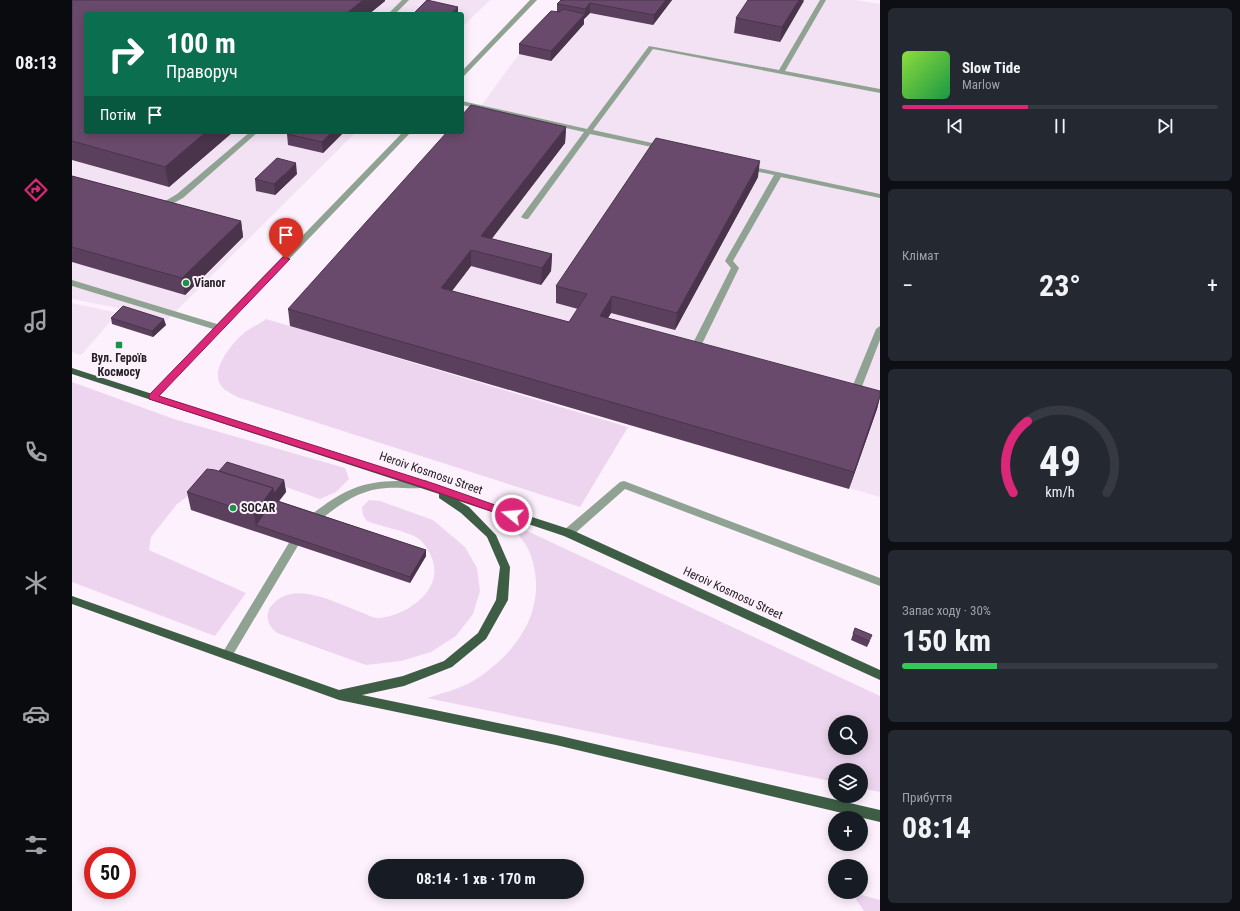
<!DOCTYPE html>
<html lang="uk">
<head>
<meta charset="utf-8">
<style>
	:root { --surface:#171b24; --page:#242831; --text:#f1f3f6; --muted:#9ea1a6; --line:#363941; --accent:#db2777 }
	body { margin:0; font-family:"Roboto Condensed",sans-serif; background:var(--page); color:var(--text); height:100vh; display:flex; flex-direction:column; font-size:15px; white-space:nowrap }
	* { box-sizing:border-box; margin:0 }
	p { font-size:13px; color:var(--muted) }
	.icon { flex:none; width:22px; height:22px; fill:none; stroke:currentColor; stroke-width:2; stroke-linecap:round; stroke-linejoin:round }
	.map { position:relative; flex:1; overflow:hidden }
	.details { display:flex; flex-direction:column; gap:8px; padding:8px; background:#0d0f14; width:360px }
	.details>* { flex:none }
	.hud { position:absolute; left:12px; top:12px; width:380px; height:122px; border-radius:4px; box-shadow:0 2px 10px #0003; background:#0b6e4f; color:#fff; overflow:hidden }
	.tools { position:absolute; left:756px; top:715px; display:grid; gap:8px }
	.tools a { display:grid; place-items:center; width:40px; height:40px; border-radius:50%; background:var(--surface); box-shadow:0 2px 10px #0003; font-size:20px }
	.speed { position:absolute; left:12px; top:847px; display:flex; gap:8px; font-size:20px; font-weight:700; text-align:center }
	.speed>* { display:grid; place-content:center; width:52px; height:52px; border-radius:50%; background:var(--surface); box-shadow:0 2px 10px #0003; line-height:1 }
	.speed .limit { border:6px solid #d22; background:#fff; color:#111 }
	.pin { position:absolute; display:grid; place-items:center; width:34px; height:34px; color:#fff; margin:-41px -17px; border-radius:50% 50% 50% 0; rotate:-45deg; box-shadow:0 0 4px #0007 }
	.pin .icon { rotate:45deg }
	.me { position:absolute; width:44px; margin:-22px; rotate:287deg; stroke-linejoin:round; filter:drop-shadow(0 0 3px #0008) }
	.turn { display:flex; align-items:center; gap:14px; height:84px; padding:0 16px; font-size:18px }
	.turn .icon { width:52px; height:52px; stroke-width:2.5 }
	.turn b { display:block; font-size:28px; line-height:34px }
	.then { display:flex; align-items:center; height:38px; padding:0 16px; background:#0003; gap:8px; font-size:15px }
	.big { font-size:30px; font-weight:700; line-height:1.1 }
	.details .card { flex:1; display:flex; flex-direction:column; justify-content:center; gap:6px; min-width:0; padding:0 14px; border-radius:6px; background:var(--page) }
	.details .dial { align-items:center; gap:0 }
	.dial svg { height:104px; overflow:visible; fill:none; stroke:var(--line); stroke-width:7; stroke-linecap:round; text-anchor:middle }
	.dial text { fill:var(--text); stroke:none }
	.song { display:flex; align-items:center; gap:12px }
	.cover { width:48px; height:48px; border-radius:6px; background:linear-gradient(135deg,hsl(90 70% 55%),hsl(140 70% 35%)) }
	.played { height:4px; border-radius:2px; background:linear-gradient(90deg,var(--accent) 40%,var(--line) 40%) }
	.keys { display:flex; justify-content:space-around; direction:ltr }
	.heat { display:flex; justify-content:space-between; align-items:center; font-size:22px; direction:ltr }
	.charge { height:6px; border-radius:3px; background:linear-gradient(90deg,#34c759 30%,var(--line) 0) }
	.trip { position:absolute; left:296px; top:859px; width:216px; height:40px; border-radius:20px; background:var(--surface); box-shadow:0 2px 10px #0003; font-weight:700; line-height:40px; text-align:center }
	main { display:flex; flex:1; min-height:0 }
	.dock { display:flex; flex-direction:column; width:72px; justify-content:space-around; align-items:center; background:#090b0e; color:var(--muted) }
	.dock .icon { width:28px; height:28px }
	.dock .selected { color:var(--accent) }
	.dock b { font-size:18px; color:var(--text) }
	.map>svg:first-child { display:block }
	.built { fill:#f3e2f3 }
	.green { fill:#edd5ef; fill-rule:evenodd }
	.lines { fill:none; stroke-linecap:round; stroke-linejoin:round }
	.minor { fill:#90a393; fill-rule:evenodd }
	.major { fill:#3d5e45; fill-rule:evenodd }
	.wall { fill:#5b405d }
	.shaded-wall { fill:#4a344c }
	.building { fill:#6a4a6c; stroke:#4a344c }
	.route { fill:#db2777; stroke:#8e194d }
	.poi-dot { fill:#1d904a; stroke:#fdf1fd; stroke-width:1.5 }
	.labels { text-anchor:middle; stroke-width:4; stroke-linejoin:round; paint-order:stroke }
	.poi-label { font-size:12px; font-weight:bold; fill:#262226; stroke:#fdf1fd; text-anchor:start }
	.street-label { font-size:12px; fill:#262226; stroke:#fdf1fd }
</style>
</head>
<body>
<main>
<nav class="dock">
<b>08:13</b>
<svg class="icon selected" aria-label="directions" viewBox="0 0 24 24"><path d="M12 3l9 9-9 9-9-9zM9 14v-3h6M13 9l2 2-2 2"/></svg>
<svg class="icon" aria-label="music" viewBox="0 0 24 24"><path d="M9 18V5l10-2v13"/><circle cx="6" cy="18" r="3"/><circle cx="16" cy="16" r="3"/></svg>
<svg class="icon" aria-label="phone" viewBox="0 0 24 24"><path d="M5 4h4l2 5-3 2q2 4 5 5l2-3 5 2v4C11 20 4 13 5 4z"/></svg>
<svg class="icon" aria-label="climate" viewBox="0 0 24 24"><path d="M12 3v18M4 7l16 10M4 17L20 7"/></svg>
<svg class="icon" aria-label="car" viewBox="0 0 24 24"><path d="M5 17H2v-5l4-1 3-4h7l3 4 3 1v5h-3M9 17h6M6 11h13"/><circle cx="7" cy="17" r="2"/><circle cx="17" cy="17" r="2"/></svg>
<svg class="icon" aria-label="filters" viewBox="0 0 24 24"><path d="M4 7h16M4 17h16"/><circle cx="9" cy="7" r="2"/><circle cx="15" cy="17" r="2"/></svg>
</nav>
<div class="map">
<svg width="808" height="911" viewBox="0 0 808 911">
	<rect width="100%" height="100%" fill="#fdf1fd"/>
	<g class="built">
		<path d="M0,0H418L390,27V14H14V132H284L95,320L46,308L0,299Z"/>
		<path d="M497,0H783L808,4V497L218,326L390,132L447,54Z"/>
		<path d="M0,303L46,313L9,355L0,352Z"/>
	</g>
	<g class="green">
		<path d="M194,319L556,427L508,507L165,397C159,393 151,390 148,384C139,368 161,342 173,332C180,327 188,324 194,319Z"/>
		<path d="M0,382L102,419L273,468L277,479L264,492L248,499L160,468L134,483L105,504L79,537L77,550L174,593L143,636L0,582Z"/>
		<path d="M297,500L308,501L361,520L393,547L405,568L408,591L401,614L384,636L359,652L329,661L294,665L205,633C199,628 194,621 196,612C198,606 204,600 210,597C232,585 269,605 291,613C296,615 303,619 308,618C337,615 374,588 359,556C356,549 351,541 344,537C333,531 308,526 295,521L291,515L290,507Z"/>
		<path d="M438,523L808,696V792L789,788V770H763V782L355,698C370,693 388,689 401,681C446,653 478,607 458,553C454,543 444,532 438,523ZM763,722H789V748H763Z"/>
		<path d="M779,892L808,900V911H792Z"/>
	</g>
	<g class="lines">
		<g class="minor">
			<path d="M330,0H337L323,14H316Z"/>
			<path d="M458,0H465L392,76L390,77V71Z"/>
			<path d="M748,0H754L713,71L808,89V93L581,49L521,130L594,146V150L518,134L456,219H453L449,217L512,132L390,105V101L515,129L577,46L707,70Z"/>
			<path d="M178,132H186L111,198L100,204L82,206V202L95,200L105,194Z"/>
			<path d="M331,132H339L83,399H77L75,397L77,395L141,329L0,286V280L145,324Z"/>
			<path d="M672,165L808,194V198L709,177L661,261L667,268L629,346L636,349L631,352L621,349L619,347L659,268L653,261L702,175L672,169Z"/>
			<path d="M808,326V340L789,389L784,392L774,389L772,387L774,385H781L804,329Z"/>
			<path d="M352,480L356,481L357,484L356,487C343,490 328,487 315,488C288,489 266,505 246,522H238L237,519C240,512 249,508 255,503C292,478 310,482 352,480Z"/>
			<path d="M552,481L808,578V586L553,489L500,536H492L491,533L492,530L548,482Z"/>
			<path d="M222,540L226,541L227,544L159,658L155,660L151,658L149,655L151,652L218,541Z"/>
		</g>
		<path class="major" d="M0,368L500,530L808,670V680L492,536L387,501L397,507L424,535L438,567L436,600L414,639L380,667L332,686L290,695L484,735L808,810V822L484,745L267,700L0,604V596L267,690L331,676L372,661L406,633L424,600L428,567L415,537L389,513L367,498V494L0,374Z"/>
	</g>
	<g class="wall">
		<path d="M0,0L313,1L297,14H14L161,132L97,187L0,160Z"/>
		<path d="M600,0L581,25L518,13L512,19V24L479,61L447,54V44L485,12V4Z"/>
		<path d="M732,1L708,42L662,33L664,18Z"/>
		<path d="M494,127L493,143L419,239L480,254L479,271L469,285L399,266L380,291L497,322L506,309L484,303V286L686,177L603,330L539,313L536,318L808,397L805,409L777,489L218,326L216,309Z"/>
		<path d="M217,132H272L251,153L216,145L215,134Z"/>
		<path d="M225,174L203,195L184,191L183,179Z"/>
		<path d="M0,176L169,221L171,237L113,295L0,262Z"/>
		<path d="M39,318L94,325L81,337L40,324Z"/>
		<path d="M147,471L212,480L214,492L207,501L354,550V556L338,583L119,510L115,492Z"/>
		<path d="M781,634L798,641L795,647L779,640Z"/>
	</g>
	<g class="shaded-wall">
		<path d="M291,0H313V1L297,14H274Z"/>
		<path d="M594,0H600L581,25L582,15Z"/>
		<path d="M727,0H732L708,42L710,27Z"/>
		<path d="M518,3V13L512,19V24L479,61V51L513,14V9Z"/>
		<path d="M386,7V14H378Z"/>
		<path d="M494,127L493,143L409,253V236Z"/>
		<path d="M134,132H161L97,187L93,167Z"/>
		<path d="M260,132H272L251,153L250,142Z"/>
		<path d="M688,161L686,177L603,330L605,313Z"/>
		<path d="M224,163L225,174L203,195L202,184Z"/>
		<path d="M169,221L171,237L113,295L110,278Z"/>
		<path d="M399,250V266L369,305V288Z"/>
		<path d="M480,254L479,271L469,285L470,268Z"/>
		<path d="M540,296L539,313L527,333L528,316Z"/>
		<path d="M92,319L94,325L81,337L80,331Z"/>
		<path d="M808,397L805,409L777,489L782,472Z"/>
		<path d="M212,480L214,492L203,506L184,525L185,532L182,514L201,488Z"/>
		<path d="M354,550V556L338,583V577Z"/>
	</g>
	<g class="building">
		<path d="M0,0H291L274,14H14V132H134L93,167L0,141Z"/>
		<path d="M355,0L386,7L378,14H341Z"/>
		<path d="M489,0H594L582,15L518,3L513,9L485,4Z"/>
		<path d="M676,0H727L710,27L664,18Z"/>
		<path d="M491,9L513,14L479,51L447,44L479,11L488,12Z"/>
		<path d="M399,105L494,127L409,236L480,254L470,268L399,250L369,288L497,322L515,294L484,286L584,138L688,161L605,313L540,296L528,316L808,391V396L782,472L216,309L375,132H390V115Z"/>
		<path d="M217,132H260L250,142L215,134Z"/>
		<path d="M205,158L224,163L202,184L183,179Z"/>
		<path d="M0,176L169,221L110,278L0,247Z"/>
		<path d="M51,306L92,319L80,331L39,318Z"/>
		<path d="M155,462L212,480L202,494L201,488L147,471Z"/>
		<path d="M135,469L143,470L201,488L182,514L115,492Z"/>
		<path d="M202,500L354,550L338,577L184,525Z"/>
		<path d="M783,628L800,635L797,641L781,634Z"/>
	</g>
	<path class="route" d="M211,257L218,259L87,396L363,484L443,512V517H436L356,489L77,399V395Z"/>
	<g class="poi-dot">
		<circle cx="114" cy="283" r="4"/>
		<rect x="43" y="341" width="8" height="8" rx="2"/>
		<circle cx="161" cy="508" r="4"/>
	</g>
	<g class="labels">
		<g class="poi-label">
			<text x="122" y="287">Vianor</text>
			<text x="47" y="362" text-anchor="middle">Вул. Героїв<tspan x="47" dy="14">Космосу</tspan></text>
			<text x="169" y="512">SOCAR</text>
		</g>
		<g class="street-label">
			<text transform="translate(359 473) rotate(19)" y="4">Heroiv Kosmosu Street</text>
			<text transform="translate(661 593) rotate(25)" y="4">Heroiv Kosmosu Street</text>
		</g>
	</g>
</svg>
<div class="tools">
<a><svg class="icon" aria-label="search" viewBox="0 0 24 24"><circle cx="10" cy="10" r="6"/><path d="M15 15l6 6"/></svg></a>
<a><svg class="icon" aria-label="layers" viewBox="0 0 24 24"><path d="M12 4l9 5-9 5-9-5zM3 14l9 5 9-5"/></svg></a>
<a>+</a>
<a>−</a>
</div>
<div class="speed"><div class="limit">50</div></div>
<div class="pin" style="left:214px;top:259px;background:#d93025"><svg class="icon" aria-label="arrive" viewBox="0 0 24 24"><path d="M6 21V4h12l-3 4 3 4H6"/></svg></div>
<svg class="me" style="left:440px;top:515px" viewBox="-20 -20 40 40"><circle r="17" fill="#db2777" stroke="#fff" stroke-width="3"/><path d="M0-11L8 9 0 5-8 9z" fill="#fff"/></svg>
<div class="trip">08:14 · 1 хв · 170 m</div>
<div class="hud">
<div class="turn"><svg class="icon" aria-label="right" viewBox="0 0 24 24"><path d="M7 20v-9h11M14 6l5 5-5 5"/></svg><div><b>100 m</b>Праворуч</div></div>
<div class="then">Потім<svg class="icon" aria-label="arrive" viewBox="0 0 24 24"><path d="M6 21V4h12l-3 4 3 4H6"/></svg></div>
</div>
</div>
<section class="details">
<div class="card">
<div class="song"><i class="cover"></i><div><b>Slow Tide</b><p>Marlow</p></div></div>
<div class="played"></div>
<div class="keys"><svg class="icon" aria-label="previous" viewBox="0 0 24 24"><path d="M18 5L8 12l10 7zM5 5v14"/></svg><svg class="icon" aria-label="pause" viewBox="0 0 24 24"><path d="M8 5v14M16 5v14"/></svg><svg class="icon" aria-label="next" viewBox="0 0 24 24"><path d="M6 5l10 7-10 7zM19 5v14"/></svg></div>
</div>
<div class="card"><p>Клімат</p>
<div class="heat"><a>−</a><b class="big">23°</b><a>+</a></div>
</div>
<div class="card dial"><svg viewBox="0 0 100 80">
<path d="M14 69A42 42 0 1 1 86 69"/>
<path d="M14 69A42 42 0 0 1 25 14" stroke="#db2777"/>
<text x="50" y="56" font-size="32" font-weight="700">49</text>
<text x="50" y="72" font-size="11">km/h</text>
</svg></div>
<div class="card"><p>Запас ходу · 30%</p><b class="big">150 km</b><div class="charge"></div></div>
<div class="card"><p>Прибуття</p><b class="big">08:14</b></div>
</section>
</main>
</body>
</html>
